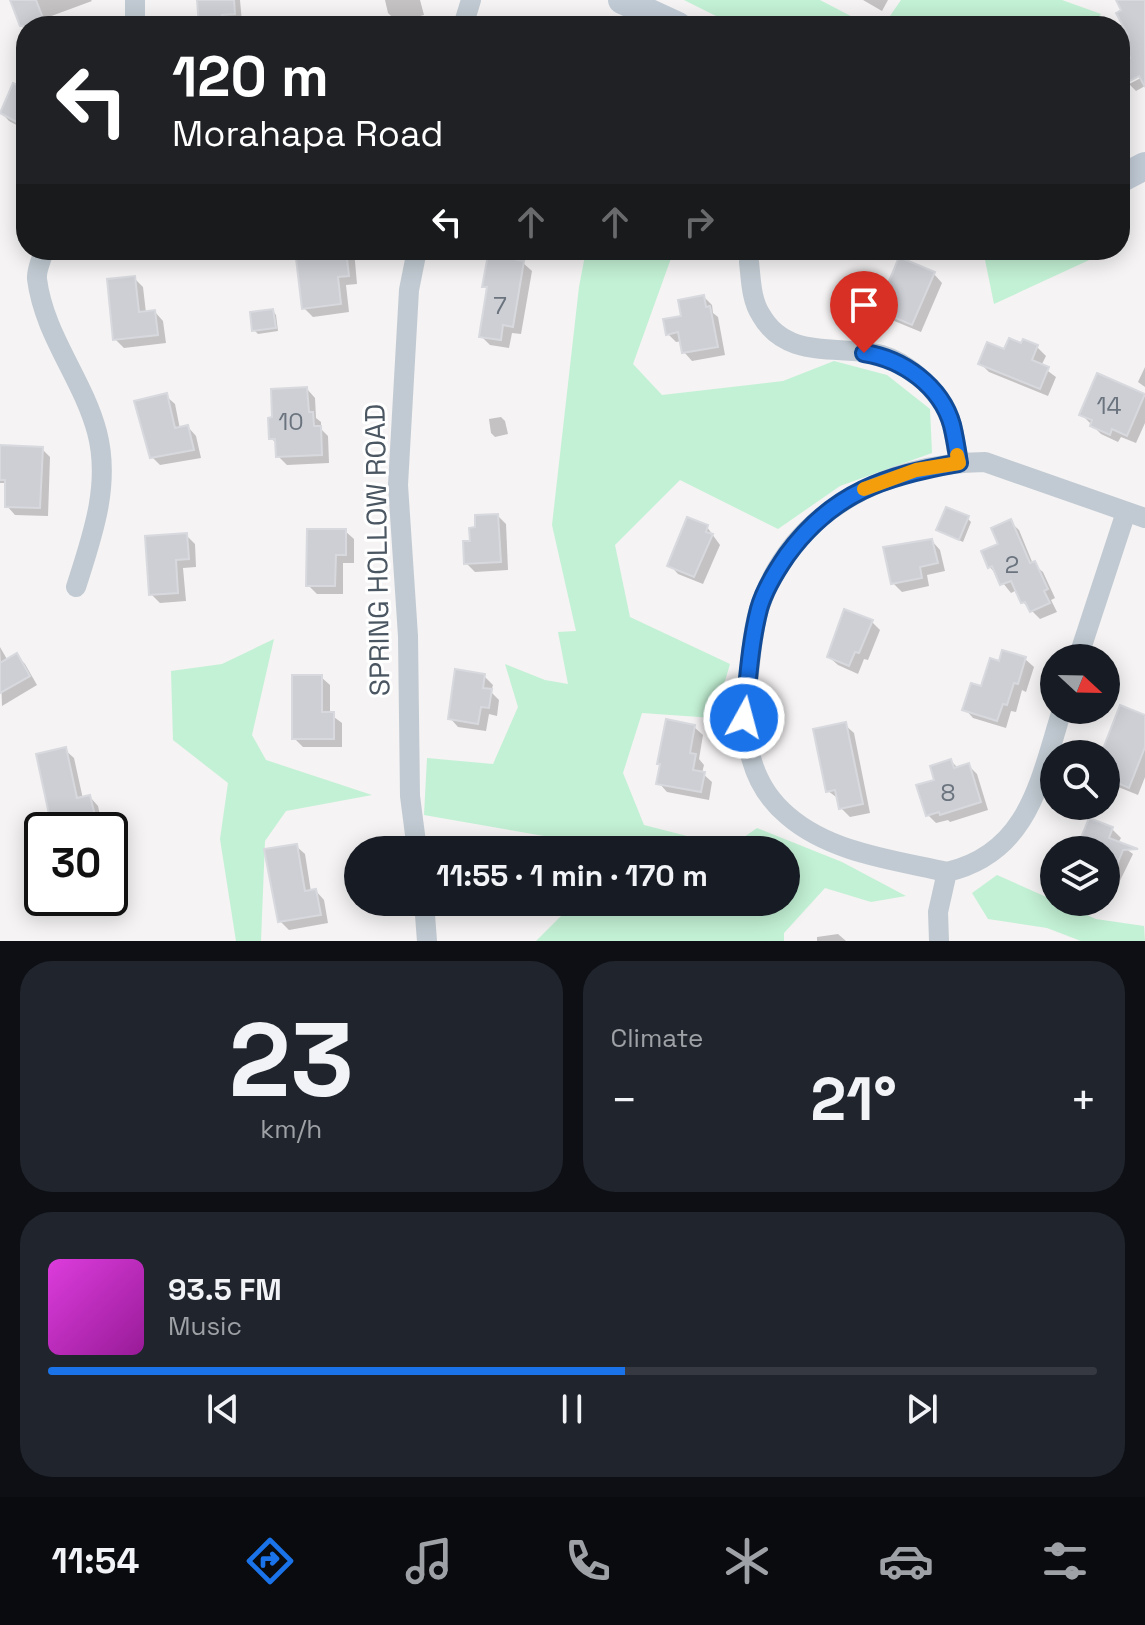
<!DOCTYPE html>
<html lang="en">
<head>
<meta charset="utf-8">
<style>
	:root { --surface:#171b24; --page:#20242c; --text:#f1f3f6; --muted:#9ea1a6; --line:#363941; --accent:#1a73e8 }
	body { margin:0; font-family:"Space Grotesk",sans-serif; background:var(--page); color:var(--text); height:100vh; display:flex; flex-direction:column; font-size:30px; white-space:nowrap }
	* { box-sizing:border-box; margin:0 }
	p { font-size:26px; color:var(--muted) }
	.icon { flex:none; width:44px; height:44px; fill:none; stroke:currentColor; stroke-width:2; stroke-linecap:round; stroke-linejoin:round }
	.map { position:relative; height:941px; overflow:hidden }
	.details { display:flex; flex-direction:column; gap:20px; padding:20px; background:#0d0f14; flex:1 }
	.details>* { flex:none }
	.guide { position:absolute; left:16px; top:16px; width:1114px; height:244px; border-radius:32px; box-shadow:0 4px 20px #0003; background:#202124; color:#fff; overflow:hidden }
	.needle { width:52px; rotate:112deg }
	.controls { position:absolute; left:1040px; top:644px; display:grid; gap:16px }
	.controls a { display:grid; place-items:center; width:80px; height:80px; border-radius:50%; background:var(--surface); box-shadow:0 4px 20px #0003; font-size:40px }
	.speed { position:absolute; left:24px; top:812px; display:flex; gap:16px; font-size:40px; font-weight:700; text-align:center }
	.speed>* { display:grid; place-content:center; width:104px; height:104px; border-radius:50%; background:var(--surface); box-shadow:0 4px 20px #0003; line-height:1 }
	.speed .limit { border:4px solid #111; border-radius:12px; background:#fff; color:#111 }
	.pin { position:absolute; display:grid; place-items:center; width:68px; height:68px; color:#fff; margin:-82px -34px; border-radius:50% 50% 50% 0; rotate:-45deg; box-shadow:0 0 8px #0007 }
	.pin .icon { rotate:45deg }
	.me { position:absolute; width:88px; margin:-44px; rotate:7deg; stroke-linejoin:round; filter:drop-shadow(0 0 6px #0008) }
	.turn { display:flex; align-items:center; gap:28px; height:168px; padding:0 24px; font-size:36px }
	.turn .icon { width:104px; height:104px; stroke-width:2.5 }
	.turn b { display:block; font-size:56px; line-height:68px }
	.lanes { display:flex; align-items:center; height:76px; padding:0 24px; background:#0003; justify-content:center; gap:40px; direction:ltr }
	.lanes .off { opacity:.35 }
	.big { font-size:60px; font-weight:800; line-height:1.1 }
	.details .widget { flex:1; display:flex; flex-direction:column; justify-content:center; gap:12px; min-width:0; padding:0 28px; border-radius:32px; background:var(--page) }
	.details .dial { align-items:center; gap:0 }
	.dial b { font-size:104px; line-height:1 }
	.song { display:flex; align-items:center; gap:24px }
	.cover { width:96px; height:96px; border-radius:12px; background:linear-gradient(135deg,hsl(300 70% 55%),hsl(300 70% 35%)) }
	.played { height:8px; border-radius:4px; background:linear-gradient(90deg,var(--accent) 55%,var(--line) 55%) }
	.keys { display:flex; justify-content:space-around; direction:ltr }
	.heat { display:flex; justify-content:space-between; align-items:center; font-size:44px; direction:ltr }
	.details .tiles { flex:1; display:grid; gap:20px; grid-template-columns:1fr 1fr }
	.widget:last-child { grid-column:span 2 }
	.trip { position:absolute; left:344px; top:836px; width:456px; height:80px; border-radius:40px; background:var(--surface); box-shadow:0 4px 20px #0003; font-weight:800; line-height:80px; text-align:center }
	.tab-bar { display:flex; height:128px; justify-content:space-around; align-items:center; background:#090b0e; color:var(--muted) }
	.tab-bar .icon { width:56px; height:56px }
	.tab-bar .on { color:var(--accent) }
	.tab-bar b { font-size:36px; color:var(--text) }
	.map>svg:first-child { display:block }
	.green { fill:#c3f1d5 }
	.shadow { fill:#0003 }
	.building { fill:#cdcfd5; stroke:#d7d9de; stroke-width:2 }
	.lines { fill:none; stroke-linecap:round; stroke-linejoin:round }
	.street { stroke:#c1cad2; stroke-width:20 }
	.secondary { stroke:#c1cbd6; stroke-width:28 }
	.route-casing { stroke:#114b97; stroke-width:20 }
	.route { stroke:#1a73e8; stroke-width:14 }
	.slow { stroke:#f59e0b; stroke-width:14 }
	.labels { text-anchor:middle; stroke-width:6; stroke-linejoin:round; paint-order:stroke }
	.number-label { font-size:24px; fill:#6b747e }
	.street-label { font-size:28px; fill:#4a5661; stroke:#fff }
</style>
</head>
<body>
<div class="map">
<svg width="1145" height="941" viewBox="0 0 1145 941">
	<rect width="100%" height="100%" fill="#f5f3f3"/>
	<g class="green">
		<path d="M684,0H820L870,26H736Z"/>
		<path d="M901,0H1062L1101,14L1094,26H883Z"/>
		<path d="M586,250H674L633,364L662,395L783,381L834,361L887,375L930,409L932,453L840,486L778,529L680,480L615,545L630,617L730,664L714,718L642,713L623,773L644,825L730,847L757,828L842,862L906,896L871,902L825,888L784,933V941H536L566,911L567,902H786V850H573V841L424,815L427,758L493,764L518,707L505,664L545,680L568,684L558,632L576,631L552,525L579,287Z"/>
		<path d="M983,250H1103L1100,255L994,304Z"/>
		<path d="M274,639L252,735L266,760L372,795L286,811L265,841L261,941H236L220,839L228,783L173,740L171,671L222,664Z"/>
		<path d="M997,875L1096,919L1144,926L1145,941H1081L1047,928L988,919L972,893Z"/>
	</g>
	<g class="shadow">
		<path d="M12,0H91L92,1L46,18L50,26H26V36Z"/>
		<path d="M199,0H240L242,22L229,23V26H201Z"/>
		<path d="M385,0H420L424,15L397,22L388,13Z"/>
		<path d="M863,0H888L882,11Z"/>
		<path d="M1145,76V86L1136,91L1129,84Z"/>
		<path d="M26,83V130L9,121L1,112Z"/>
		<path d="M307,250H354L357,284L346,285L349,312L313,317L304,308Z"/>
		<path d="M707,250H730L726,258Z"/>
		<path d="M523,263L532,271L521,334L512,333L509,348L490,345L481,336L489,290L485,286Z"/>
		<path d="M934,274L942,283L921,332L887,318L879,309Z"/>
		<path d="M134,278L143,287L146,313L155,312L163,321L166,343L124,348L115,339Z"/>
		<path d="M704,297L712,305L713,313L718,317L725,355L692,361L684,352L682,341L676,342L668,334Z"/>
		<path d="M273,311L276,315L278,331L258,334L254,330Z"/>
		<path d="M1024,342L1037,347L1046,356L1041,366L1056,377L1048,396L989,372L980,363L1022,345Z"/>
		<path d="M1145,367V387L1138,382Z"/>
		<path d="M1098,376L1145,397V423L1136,443L1121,437L1118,442L1101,434L1081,414Z"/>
		<path d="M307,389L315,398L316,418L321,422V429L328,436L329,463L287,465L278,456V445L271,438L274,419Z"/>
		<path d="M166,396L175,404L180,429L188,427L196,436L201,458L160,465L152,457Z"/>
		<path d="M501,417L505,421L508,434L495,437L491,433L489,419Z"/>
		<path d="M42,449L50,457L48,516L15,515L7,506L6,483H0V450Z"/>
		<path d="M498,516L506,524L508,570L475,572L466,563L472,543Z"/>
		<path d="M967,518L971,522L963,542L938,530Z"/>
		<path d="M1010,522L1019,530L1033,564L1043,572L1055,598L1051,600L1057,612L1040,619L1023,602L1017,590L1011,593L990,567Z"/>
		<path d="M707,527L720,545L703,584L678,574L670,565Z"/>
		<path d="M345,531L354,539V563H343V594H317L308,585Z"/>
		<path d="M186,535L195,544L196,567L183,568L186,601L160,603L151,594Z"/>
		<path d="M932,541L940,550L945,571L927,575L929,586L902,592L893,583Z"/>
		<path d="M872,622L880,630L868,660L864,659L858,674L838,665L829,657Z"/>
		<path d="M0,647L8,661L17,656L25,664L37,685L2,706Z"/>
		<path d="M1025,659L1034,667L1026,692L1022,690L1016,712L1011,711L1006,728L973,718L965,709L1000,663Z"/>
		<path d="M484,676L493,685L491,692L499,700L497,716L489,714L486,731L458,727L450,718Z"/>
		<path d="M321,677L330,685V714L342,723V747H303L294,738Z"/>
		<path d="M1145,715V777L1138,795L1106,782V754H1103Z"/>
		<path d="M845,725L854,733L870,813L850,817L841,808L839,799L828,791Z"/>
		<path d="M694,727L703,735L699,759L704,765L702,773L712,782L709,800L667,792L659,783L662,766L659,763Z"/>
		<path d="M65,750L74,758L83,799L90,797L98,806L103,829L57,830L54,827Z"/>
		<path d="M951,761L958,768L968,765L977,774L988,810L950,822L948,820L936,823L928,815L937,781Z"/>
		<path d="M1112,829L1121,838L1118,843L1133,854L1115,891L1106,887V850H1078Z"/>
		<path d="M296,846L305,854L311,892L316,891L324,900L328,923L289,930L280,921Z"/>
		<path d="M507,902H540L541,903L517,913Z"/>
		<path d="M838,934L846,941H817V937Z"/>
	</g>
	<g class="building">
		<path d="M10,0H36L46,26H20Z"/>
		<path d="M197,0H234L235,14L222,15L223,26H199Z"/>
		<path d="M1116,0H1145V87L1139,76L1126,83L1120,72V64L1130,58L1120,41L1128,35L1116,13L1121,10Z"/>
		<path d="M13,83L26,89V127L0,113Z"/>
		<path d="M295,250H346L349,276L338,277L341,304L302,309Z"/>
		<path d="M488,255L524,261L513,327L503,325L501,340L479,337L487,287H482Z"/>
		<path d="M899,257L935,272L912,325L877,310Z"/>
		<path d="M135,276L139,312L155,310L158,335L113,340L107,279Z"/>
		<path d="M704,295L706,307L710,306L718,347L682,353L678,332L666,335L663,319L681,316L678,300Z"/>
		<path d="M273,309L276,328L252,331L250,312Z"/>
		<path d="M1009,338L1021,343L1023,339L1038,345L1032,360L1049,367L1040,389L978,364L987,342L1004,349Z"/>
		<path d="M1097,373L1145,394L1127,436L1112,429L1110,435L1090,426L1092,420L1079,415Z"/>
		<path d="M307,387L309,412H313L314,426H321L322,455L276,457L275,439H269L268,418L272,417L271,389Z"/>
		<path d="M167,393L175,428L188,425L194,450L150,458L134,401Z"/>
		<path d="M0,445L43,447L40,508L5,507V480H0Z"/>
		<path d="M946,507L969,516L959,540L936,530Z"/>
		<path d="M498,514L501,562L464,564L463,541H470L469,528L475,527V515Z"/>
		<path d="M687,517L708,525L706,532L713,534L694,577L667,566Z"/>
		<path d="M1011,519L1030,563L1035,561L1048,589L1044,591L1050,603L1030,612L1025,602L1021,603L1011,581L1000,585L992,566L988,568L981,551L998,544L991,528Z"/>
		<path d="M307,529H346V555H336L335,586H306Z"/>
		<path d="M187,533L189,559L176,560L178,593L149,595L145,536Z"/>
		<path d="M932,539L938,563L920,567L922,578L891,584L883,547Z"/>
		<path d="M844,609L873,620L859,653L855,652L849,666L827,657Z"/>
		<path d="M1002,650L1026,657L1018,684L1014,683L1007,705L1003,704L997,721L962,710L971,683L981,686L990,658L999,661Z"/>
		<path d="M17,653L30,676L0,693V663Z"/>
		<path d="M455,669L485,674L483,688L492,689L489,708L481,707L478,724L448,719Z"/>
		<path d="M292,675H322V712H334V739H292Z"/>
		<path d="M1120,705L1145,715V747L1129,788L1106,778V754H1101Z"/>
		<path d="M666,719L695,725L690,753L696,754L693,770L705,772L701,792L656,784L660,764H657Z"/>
		<path d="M846,722L863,804L839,809L835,790L826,792L813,729Z"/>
		<path d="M66,747L77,798L90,795L96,820L52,828L36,754Z"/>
		<path d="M951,759L954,768L969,763L981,802L940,815L939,812L926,816L916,785L934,780L930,766Z"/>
		<path d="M1089,818L1113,827L1109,838L1138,849L1123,850L1107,890L1106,850H1076Z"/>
		<path d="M297,844L305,891L316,889L321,915L278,922L264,849Z"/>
	</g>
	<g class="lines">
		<g class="street">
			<path d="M135,26V0"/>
			<path d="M463,26L471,0"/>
			<path d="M44,250C42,259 36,270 37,279C44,335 83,379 97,432C111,485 92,537 76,587"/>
			<path d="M749,262C751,279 751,300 761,315C787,361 839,344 882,355C906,362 930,384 943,404C954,421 955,443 959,463"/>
			<path d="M1078,658L1126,512"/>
			<path d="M417,850L410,796L408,636L398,485L409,290L417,250"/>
			<path d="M947,872C894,860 831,853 788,816C747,782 742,732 748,683C751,658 752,630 760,606C793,509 889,463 985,462L1145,518"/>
			<path d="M424,902L427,941"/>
			<path d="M939,941L938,912L947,872C1029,853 1040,780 1062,710"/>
		</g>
		<g class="secondary">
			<path d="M622,0L678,26"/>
			<path d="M1120,179L1145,166"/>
		</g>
	</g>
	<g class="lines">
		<g class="route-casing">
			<path id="route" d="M744,718C748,682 750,644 759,609C764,590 776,571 787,555C833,492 885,476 959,463C957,450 955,437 952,425C941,386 903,359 864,353"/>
		</g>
		<use href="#route" class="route"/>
		<path class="slow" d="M864,489L916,470L959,463L957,455"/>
	</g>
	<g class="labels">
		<g class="number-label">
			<text x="500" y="314">7</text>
			<text x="1109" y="414">14</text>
			<text x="291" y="430">10</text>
			<text x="1012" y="573">2</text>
			<text x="948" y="801">8</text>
		</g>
		<g class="street-label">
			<text transform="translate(377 550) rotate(-91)" y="10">SPRING HOLLOW ROAD</text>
		</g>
	</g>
</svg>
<div class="controls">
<a><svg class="needle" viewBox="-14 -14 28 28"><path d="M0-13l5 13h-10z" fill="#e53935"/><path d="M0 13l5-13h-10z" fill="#9ea1a6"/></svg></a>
<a><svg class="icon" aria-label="search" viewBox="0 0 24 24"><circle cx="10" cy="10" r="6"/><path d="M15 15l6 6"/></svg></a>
<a><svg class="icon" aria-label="layers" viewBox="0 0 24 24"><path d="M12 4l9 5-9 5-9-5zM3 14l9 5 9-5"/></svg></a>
</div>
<div class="speed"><div class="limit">30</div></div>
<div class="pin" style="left:864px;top:353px;background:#d93025"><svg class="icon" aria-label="arrive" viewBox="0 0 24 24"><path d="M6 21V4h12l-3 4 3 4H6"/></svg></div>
<svg class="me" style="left:744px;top:718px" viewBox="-20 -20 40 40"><circle r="17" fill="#1a73e8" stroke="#fff" stroke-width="3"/><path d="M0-11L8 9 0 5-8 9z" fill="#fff"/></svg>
<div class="trip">11:55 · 1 min · 170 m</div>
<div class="guide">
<div class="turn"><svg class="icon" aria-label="left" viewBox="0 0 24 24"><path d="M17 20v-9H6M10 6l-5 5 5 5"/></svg><div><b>120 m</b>Morahapa Road</div></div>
<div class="lanes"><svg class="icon" aria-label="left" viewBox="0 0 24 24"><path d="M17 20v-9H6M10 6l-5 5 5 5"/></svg><svg class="icon off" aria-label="ahead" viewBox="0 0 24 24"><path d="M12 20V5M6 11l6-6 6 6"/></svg><svg class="icon off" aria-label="ahead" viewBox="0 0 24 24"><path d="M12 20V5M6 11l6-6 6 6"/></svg><svg class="icon off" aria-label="right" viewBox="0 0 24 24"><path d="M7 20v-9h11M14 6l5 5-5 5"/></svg></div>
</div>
</div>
<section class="details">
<div class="tiles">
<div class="widget dial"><b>23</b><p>km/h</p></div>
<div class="widget"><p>Climate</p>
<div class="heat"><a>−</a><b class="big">21°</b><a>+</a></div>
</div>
<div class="widget">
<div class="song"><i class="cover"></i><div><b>93.5 FM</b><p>Music</p></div></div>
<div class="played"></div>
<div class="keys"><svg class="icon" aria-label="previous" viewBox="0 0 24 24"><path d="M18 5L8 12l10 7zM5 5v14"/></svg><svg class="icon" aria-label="pause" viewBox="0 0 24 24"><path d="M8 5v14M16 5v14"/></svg><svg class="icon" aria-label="next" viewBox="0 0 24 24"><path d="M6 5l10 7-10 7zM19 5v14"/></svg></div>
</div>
</div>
</section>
<nav class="tab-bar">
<b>11:54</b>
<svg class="icon on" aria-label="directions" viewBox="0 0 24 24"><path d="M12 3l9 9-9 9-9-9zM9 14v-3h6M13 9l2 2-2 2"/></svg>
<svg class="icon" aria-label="music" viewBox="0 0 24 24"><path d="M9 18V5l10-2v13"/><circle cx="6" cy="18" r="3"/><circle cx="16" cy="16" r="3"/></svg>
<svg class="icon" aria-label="phone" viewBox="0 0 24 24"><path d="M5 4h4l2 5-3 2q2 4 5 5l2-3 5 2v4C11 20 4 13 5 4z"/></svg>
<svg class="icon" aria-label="climate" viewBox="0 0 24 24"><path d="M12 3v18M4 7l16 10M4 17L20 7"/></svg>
<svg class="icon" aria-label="car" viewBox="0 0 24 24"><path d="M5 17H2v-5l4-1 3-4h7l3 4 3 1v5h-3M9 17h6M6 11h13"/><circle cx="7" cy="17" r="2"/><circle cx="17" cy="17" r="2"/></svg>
<svg class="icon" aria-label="filters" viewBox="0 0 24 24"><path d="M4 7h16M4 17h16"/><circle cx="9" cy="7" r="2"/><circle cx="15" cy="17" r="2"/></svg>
</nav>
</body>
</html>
